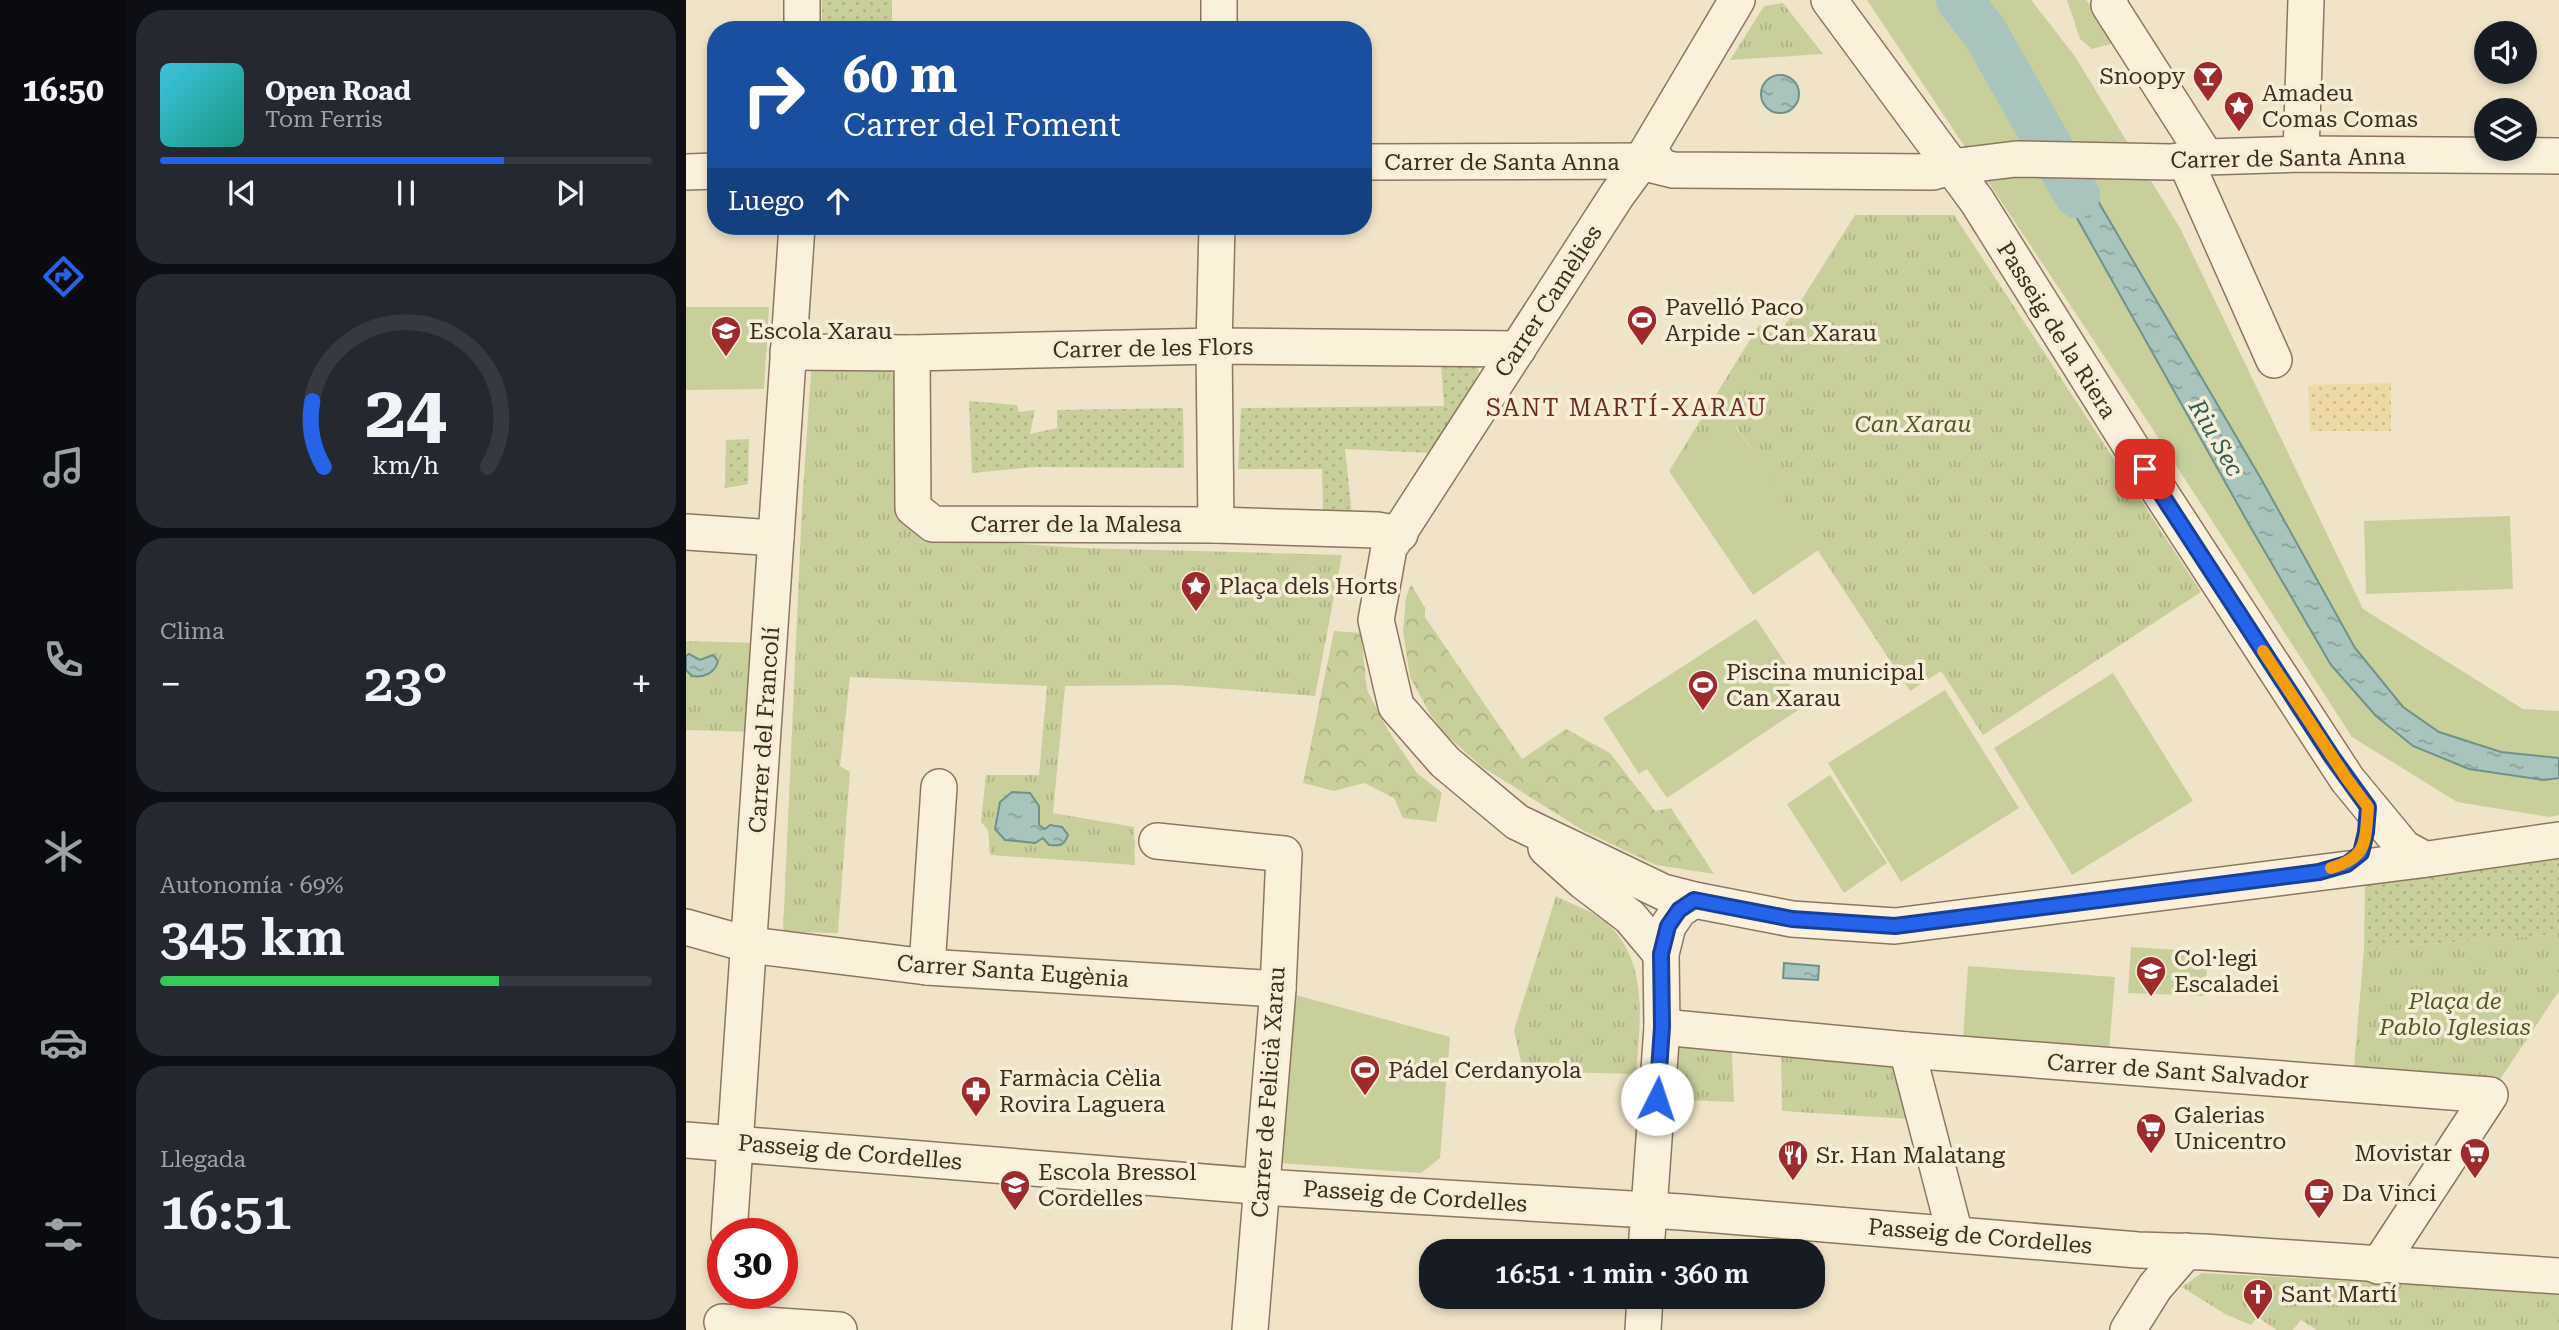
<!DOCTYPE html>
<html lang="es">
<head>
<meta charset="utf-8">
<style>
	:root { --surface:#171b24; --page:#242831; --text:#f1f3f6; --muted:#9ea1a6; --line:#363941; --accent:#2563eb }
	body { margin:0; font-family:"Roboto Serif",serif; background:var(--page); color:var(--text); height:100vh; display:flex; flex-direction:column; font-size:26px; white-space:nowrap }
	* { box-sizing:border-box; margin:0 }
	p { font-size:23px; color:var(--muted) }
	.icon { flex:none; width:38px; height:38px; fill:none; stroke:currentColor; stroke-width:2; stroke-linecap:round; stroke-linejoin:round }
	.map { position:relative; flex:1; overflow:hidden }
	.drawer { display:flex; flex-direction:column; gap:10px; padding:10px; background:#0d0f14; width:560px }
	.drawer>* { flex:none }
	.top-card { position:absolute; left:21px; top:21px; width:665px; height:214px; border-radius:28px; box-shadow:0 4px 10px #0003; background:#1a4fa0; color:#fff; overflow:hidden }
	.tools { position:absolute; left:1788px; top:21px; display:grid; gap:14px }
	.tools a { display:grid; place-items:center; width:63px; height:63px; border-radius:50%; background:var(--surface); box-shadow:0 4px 10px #0003; font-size:35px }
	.speed { position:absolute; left:21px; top:1218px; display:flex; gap:14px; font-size:35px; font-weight:700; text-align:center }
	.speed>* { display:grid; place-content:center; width:91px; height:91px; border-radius:50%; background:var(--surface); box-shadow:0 4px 10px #0003; line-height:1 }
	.speed .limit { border:10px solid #d22; background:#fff; color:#111 }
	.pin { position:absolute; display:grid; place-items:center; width:60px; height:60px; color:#fff; margin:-30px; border-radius:14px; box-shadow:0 4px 10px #0006 }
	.me { position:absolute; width:77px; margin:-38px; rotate:4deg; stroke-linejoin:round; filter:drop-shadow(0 0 5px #0008) }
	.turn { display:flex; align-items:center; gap:24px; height:147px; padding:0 21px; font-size:32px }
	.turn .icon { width:91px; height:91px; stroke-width:2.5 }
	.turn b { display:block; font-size:49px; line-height:60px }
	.then { display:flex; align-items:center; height:66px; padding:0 21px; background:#0003; gap:14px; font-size:26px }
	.big { font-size:52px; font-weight:600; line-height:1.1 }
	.drawer .card { flex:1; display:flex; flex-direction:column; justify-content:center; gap:10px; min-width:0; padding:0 24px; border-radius:28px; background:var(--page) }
	.drawer .dial { align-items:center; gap:0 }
	.dial svg { height:182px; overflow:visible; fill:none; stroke:var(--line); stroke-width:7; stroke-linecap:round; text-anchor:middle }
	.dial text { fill:var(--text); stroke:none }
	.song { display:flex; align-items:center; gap:21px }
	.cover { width:84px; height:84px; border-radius:10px; background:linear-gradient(135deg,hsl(190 70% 55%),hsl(170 70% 35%)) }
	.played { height:7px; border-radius:4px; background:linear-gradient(90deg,var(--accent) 70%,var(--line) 70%) }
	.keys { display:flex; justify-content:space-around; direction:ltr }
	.heat { display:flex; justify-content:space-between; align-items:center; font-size:38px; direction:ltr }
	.charge { height:10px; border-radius:5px; background:linear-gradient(90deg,#34c759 69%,var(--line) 0) }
	.trip { position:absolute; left:733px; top:1239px; width:406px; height:70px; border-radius:28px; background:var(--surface); box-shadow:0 4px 10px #0003; font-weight:600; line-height:70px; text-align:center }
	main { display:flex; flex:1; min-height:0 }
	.menu { display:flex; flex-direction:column; width:126px; justify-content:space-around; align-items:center; background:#090b0e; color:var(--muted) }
	.menu .icon { width:49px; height:49px }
	.menu .selected { color:var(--accent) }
	.menu b { font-size:32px; color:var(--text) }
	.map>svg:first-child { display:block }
	.grass { fill:#c9cf9b }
	.forest { fill:url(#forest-crowns) }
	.sand { fill:url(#sand-dots) }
	.park { fill:url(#park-tufts) }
	.garden { fill:url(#garden-dots) }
	.water { fill:url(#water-ripples); stroke:#6f938a; stroke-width:2 }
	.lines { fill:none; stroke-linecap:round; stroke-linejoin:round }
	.river { stroke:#a9c4bc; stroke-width:46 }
	.minor-casing { stroke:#8d765c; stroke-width:38 }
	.minor { stroke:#faf1dc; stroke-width:35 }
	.route-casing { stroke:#184099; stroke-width:18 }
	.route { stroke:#2563eb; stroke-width:12 }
	.slow { stroke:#f59e0b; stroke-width:12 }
	.labels { text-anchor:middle; stroke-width:7; stroke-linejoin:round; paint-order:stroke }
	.poi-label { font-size:23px; fill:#3d2e20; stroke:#f7eed8; text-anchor:start }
	.street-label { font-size:23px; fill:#3d2e20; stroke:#f7eed8 }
	.park-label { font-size:23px; font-style:italic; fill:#4d5a26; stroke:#f7eed8 }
	.neighbourhood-label { font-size:24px; letter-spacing:2px; fill:#6b2e1e; stroke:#f7eed8 }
	.water-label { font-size:24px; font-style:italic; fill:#2f5d5a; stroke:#f7eed8 }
</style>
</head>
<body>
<main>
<nav class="menu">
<b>16:50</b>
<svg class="icon selected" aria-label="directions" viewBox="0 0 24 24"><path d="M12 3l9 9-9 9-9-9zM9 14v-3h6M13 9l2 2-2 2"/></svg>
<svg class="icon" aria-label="music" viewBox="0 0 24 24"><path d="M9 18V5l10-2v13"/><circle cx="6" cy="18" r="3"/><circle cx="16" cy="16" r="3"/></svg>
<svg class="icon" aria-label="phone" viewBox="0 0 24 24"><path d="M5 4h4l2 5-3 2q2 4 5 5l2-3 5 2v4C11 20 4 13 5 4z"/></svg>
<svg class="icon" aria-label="climate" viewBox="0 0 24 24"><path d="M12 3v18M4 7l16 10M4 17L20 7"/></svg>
<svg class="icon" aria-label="car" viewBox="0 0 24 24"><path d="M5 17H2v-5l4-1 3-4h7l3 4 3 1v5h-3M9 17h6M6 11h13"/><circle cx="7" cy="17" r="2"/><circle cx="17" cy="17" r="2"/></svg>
<svg class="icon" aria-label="filters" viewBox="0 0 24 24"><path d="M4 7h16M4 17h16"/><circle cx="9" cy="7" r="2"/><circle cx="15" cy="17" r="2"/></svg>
</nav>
<section class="drawer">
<div class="card">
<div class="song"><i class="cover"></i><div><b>Open Road</b><p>Tom Ferris</p></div></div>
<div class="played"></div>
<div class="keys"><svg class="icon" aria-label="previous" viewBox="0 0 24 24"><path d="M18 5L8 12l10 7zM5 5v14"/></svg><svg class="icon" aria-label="pause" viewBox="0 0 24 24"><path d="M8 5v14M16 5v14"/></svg><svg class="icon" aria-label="next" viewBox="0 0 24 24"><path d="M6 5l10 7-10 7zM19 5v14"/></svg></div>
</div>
<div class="card dial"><svg viewBox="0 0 100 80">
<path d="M14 69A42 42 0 1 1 86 69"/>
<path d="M14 69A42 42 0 0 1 9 40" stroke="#2563eb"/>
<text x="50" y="56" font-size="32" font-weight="700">24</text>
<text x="50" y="72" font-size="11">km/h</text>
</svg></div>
<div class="card"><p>Clima</p>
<div class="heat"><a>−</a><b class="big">23°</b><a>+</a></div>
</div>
<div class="card"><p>Autonomía · 69%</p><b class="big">345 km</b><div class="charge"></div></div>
<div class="card"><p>Llegada</p><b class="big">16:51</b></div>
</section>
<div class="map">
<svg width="1873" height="1330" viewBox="0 0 1873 1330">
	<defs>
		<pattern id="forest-crowns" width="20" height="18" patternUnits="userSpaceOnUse" patternTransform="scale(1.75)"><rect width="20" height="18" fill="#c9cf9b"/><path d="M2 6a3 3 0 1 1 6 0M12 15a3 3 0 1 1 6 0" fill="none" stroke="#aeb285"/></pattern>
		<pattern id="sand-dots" width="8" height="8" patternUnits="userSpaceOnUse" patternTransform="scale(1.75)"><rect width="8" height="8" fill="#ecd9a5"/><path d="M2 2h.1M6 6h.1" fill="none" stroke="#cbbb8e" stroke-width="1.8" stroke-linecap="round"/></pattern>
		<pattern id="park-tufts" width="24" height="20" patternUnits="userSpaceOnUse" patternTransform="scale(1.75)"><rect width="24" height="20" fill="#c9cf9b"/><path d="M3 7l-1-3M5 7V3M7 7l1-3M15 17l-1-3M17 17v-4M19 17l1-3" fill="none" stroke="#aeb285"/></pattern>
		<pattern id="garden-dots" width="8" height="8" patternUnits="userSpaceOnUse" patternTransform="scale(1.75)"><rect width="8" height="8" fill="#c9cf9b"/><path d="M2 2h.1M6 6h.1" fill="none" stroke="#aeb285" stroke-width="1.8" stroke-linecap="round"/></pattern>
		<pattern id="water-ripples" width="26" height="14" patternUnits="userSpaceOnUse" patternTransform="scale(1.75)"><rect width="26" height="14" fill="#a9c4bc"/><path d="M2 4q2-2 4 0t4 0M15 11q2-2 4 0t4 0" fill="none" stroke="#8ba098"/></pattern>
	</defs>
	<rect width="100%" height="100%" fill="#f0e4c8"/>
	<g class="grass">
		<path d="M1181,0H1345L1388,55L1494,228L1677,609L1837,709L1873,711V815L1863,817L1771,802L1666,737L1462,422Z"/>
		<path d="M1381,0H1400L1423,27L1425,44L1406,49L1394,39Z"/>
		<path d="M0,307H83L78,389L0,390Z"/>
		<path d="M1049,426L1134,549L1067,595L983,471Z"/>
		<path d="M1824,516L1827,589L1680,594L1678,521Z"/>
		<path d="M1070,619L1104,670L1098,676L1118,706L981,798L961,769L953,774L917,718Z"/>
		<path d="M1427,673L1507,801L1386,875L1308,748Z"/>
		<path d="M1259,690L1333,808L1215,882L1142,763Z"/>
		<path d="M1144,775L1201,863L1158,893L1101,804Z"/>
		<path d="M1445,947L1522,952L1519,996L1442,993Z"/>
		<path d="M1282,966L1429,977L1423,1051L1277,1040Z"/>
		<path d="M606,994L764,1037L754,1158L735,1173L594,1163Z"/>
	</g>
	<g class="forest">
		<path d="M725,584L739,608V617L836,759L880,729L924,753L969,811L985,808L1028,874L970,865L898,831L796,767L758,733L744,714L724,677L717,632L720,598Z"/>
		<path d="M648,631L675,633L681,690L703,732L731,773L756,793L750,822L717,818L708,798L678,783L648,791L617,783Z"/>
	</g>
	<path class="sand" d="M1705,383V431H1624L1622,385Z"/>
	<g class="park">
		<path d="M1097,3L1137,54L1044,60L1078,6Z"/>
		<path d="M1169,215H1268L1515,592L1297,735L1255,671L1224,691L1050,426L983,471L1073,325L1092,337Z"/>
		<path d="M196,362L209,375V492L215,510L247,538L395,548L656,555L629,696L490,685L379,686L367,813L448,827L449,865L304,855L302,830L295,822L300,775H353L361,686L164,677L154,766L164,772L152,933L97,932L116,506L125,372L126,368Z"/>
		<path d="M0,641L71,643L67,732L0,730Z"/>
		<path d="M870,896C885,904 905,910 918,921C964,958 954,1023 950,1074L837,1071L828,1030Z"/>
		<path d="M1873,934V991L1807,1090L1667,1079L1678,949Z"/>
		<path d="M976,1027L1045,1034L1048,1102L972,1099Z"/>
		<path d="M1095,1039L1221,1050L1239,1120L1096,1111Z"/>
		<path d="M1516,1273L1873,1292V1330H1631L1615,1320L1607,1330H1591L1571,1317L1565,1325L1539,1314L1496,1287Z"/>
	</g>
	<g class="garden">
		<rect x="136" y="0" width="70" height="30"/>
		<path d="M789,359L793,372L746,453L659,449L666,515L637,512L636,469H552L555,408L758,406L755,364Z"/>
		<path d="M283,401L331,405L333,412L349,410L344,434L371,428V410L497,408L498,468L349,467L286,473Z"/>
		<path d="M63,439L62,484L39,488L40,440Z"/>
		<path d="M1873,858V934L1678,949L1679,883Z"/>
	</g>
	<g class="water">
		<circle cx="1094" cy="94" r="19"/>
		<path d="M1379,176L1409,196L1574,477L1669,648L1717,707L1753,732L1815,752L1873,758V778L1858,780L1783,769L1727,746L1690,716L1645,665L1561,521L1378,195Z"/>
		<path d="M3,654L14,660L27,655L32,661C29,673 18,678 6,676L0,670V656Z"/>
		<path d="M326,792L344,793L353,806V825L359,829L364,825L376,827L382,835C378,846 374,846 363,845L357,838L349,843L319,840L309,829L314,802Z"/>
		<path d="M1098,963L1133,966L1132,980L1097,978Z"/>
	</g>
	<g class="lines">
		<path class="river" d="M1273,0L1298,31L1391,195"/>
		<g class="minor-casing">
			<g id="minor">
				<path d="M1051,0L955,162L931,195L703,548L690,620L710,706L759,762L831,822L977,892L1008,900L1106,919L1209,926L1742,859L1873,840"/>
				<path d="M1143,0L1291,201L1459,469L1661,779L1718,848L1738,859"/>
				<path d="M1424,0L1423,5L1520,157"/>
				<path d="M116,30V0"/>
				<path d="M533,30V0"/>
				<path d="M1615,154L1620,0"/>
				<path d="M1499,160L1588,360"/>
				<path d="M677,162L971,161"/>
				<path d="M955,162L987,170L1247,172L1265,167L1330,159L1485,162L1520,157L1615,154L1873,156"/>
				<path d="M0,172L30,171"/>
				<path d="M102,352L226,353L528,346L832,349"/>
				<path d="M226,353L227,508L247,524L530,525L691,530L714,534"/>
				<path d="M530,525L528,346L531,226"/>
				<path d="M0,532L90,538"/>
				<path d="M471,841L598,854L592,989L564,1330"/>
				<path d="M860,848L898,882L944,917L975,954"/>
				<path d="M0,927L64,945L241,967L592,989"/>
				<path d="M241,967L253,787"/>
				<path d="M976,1027L1221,1050L1804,1095L1692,1266"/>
				<path d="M1221,1050L1269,1234"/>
				<path d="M0,1140L593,1188L995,1212L1452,1250L1518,1252L1873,1276"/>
				<path d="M43,1234L111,226"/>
				<path d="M960,1251L976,1027L975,954L982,926L993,910L1008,900"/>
				<path d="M36,1322L153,1330"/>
				<path d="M957,1330L959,1297"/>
				<path d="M1442,1330L1469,1287L1500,1251"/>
			</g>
		</g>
		<use href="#minor" class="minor"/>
	</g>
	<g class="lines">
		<g class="route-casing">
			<path id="route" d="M971,1099L976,1027L975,954L982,926L993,910L1008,900L1106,919L1209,926L1633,872L1661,864L1675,853L1680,832L1682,807L1646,757L1459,469"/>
		</g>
		<use href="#route" class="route"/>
		<path class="slow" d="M1577,651L1661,779L1682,807C1679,842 1682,857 1645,868"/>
	</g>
	<defs>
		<g id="bar-pin" transform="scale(1.575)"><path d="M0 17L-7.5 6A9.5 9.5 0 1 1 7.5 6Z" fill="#9e2a2b" stroke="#f7eed8"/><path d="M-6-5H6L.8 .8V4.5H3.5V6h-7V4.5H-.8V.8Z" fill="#fff"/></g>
		<g id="sight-pin" transform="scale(1.575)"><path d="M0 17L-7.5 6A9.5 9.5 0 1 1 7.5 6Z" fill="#9e2a2b" stroke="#f7eed8"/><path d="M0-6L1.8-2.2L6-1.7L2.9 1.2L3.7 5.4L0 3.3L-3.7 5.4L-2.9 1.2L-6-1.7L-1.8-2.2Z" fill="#fff"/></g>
		<g id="stadium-pin" transform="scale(1.575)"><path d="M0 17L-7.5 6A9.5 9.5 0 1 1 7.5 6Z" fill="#9e2a2b" stroke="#f7eed8"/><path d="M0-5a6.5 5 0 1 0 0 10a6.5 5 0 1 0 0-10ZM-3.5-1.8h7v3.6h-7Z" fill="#fff"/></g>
		<g id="school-pin" transform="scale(1.575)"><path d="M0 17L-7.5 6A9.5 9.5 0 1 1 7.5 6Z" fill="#9e2a2b" stroke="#f7eed8"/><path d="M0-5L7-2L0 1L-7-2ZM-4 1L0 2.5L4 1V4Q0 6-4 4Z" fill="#fff"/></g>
		<g id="pharmacy-pin" transform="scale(1.575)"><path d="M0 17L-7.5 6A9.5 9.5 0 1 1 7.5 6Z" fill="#9e2a2b" stroke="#f7eed8"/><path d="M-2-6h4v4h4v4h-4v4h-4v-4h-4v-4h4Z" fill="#fff"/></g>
		<g id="supermarket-pin" transform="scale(1.575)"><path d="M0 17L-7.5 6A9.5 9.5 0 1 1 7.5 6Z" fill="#9e2a2b" stroke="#f7eed8"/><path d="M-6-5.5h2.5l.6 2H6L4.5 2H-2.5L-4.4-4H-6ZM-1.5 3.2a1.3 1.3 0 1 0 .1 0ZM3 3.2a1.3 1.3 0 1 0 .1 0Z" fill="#fff"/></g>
		<g id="restaurant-pin" transform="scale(1.575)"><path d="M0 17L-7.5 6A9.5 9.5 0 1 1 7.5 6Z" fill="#9e2a2b" stroke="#f7eed8"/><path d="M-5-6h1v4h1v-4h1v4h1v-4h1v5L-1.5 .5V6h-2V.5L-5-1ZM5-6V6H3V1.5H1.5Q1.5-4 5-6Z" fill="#fff"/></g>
		<g id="cafe-pin" transform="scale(1.575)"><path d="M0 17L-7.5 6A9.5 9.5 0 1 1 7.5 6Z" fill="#9e2a2b" stroke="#f7eed8"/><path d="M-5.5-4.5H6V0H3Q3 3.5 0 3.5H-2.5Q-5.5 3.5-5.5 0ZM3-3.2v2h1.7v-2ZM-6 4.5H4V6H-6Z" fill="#fff"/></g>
		<g id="church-pin" transform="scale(1.575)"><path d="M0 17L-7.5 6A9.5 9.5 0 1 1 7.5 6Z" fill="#9e2a2b" stroke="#f7eed8"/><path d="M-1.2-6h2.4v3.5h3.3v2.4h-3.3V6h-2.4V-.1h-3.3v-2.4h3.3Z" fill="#fff"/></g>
	</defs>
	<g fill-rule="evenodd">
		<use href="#bar-pin" x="1522" y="76"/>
		<use href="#sight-pin" x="1553" y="106"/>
		<use href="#stadium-pin" x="956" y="320"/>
		<use href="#school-pin" x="40" y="331"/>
		<use href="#sight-pin" x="510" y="586"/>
		<use href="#stadium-pin" x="1017" y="685"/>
		<use href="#school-pin" x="1465" y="971"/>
		<use href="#stadium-pin" x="679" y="1070"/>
		<use href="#pharmacy-pin" x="290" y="1091"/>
		<use href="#supermarket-pin" x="1465" y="1128"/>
		<use href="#supermarket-pin" x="1789" y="1153"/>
		<use href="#restaurant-pin" x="1107" y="1155"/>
		<use href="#school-pin" x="329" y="1185"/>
		<use href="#cafe-pin" x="1633" y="1193"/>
		<use href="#church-pin" x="1572" y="1294"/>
	</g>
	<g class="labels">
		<g class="poi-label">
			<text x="1499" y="84" text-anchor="end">Snoopy</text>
			<text x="1576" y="101">Amadeu<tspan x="1576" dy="26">Comas Comas</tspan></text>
			<text x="979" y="315">Pavelló Paco<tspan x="979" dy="26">Arpide - Can Xarau</tspan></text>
			<text x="63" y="339">Escola Xarau</text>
			<text x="533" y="594">Plaça dels Horts</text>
			<text x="1040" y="680">Piscina municipal<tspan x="1040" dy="26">Can Xarau</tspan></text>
			<text x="1488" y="966">Col·legi<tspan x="1488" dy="26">Escaladei</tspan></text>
			<text x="702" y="1078">Pádel Cerdanyola</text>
			<text x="313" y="1086">Farmàcia Cèlia<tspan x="313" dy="26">Rovira Laguera</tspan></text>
			<text x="1488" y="1123">Galerias<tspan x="1488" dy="26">Unicentro</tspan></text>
			<text x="1766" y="1161" text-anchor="end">Movistar</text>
			<text x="1130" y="1163">Sr. Han Malatang</text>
			<text x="352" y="1180">Escola Bressol<tspan x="352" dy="26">Cordelles</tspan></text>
			<text x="1656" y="1201">Da Vinci</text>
			<text x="1595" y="1302">Sant Martí</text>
		</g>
		<g class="street-label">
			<text transform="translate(1602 158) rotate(-1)" y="8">Carrer de Santa Anna</text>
			<text x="816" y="170">Carrer de Santa Anna</text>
			<text transform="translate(862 301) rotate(-57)" y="8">Carrer Camèlies</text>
			<text transform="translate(1371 330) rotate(58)" y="8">Passeig de la Riera</text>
			<text transform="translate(467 348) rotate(-1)" y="8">Carrer de les Flors</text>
			<text x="390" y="532">Carrer de la Malesa</text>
			<text transform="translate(78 730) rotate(-86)" y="8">Carrer del Francolí</text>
			<text transform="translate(327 971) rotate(4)" y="8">Carrer Santa Eugènia</text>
			<text transform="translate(1492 1071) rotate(4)" y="8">Carrer de Sant Salvador</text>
			<text transform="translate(582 1092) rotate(-86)" y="8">Carrer de Felicià Xarau</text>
			<text transform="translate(164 1152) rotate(5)" y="8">Passeig de Cordelles</text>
			<text transform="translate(729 1196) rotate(4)" y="8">Passeig de Cordelles</text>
			<text transform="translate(1294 1236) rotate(5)" y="8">Passeig de Cordelles</text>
		</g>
		<g class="park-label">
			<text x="1227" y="432">Can Xarau</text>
			<text x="1769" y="1009">Plaça de<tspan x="1769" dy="26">Pablo Iglesias</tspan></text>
		</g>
		<g class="neighbourhood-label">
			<text x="941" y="416">SANT MARTÍ-XARAU</text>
		</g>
		<g class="water-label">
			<text transform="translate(1530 438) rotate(60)" y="8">Riu Sec</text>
		</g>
	</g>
</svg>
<div class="tools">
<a><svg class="icon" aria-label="sound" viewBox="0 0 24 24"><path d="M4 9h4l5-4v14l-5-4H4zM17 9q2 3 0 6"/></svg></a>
<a><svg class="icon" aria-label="layers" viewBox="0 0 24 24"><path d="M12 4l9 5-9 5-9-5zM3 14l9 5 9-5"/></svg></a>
</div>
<div class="speed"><div class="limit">30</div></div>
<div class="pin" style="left:1459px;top:469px;background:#d93025"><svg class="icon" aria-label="arrive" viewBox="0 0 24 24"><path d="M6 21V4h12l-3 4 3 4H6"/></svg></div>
<svg class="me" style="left:971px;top:1099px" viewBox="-20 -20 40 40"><circle r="19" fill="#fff"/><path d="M0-13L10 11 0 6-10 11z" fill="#2563eb"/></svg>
<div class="trip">16:51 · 1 min · 360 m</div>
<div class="top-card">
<div class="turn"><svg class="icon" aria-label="right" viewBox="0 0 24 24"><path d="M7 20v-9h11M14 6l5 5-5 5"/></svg><div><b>60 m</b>Carrer del Foment</div></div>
<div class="then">Luego<svg class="icon" aria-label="ahead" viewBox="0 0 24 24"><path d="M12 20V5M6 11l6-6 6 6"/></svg></div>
</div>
</div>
</main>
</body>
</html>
